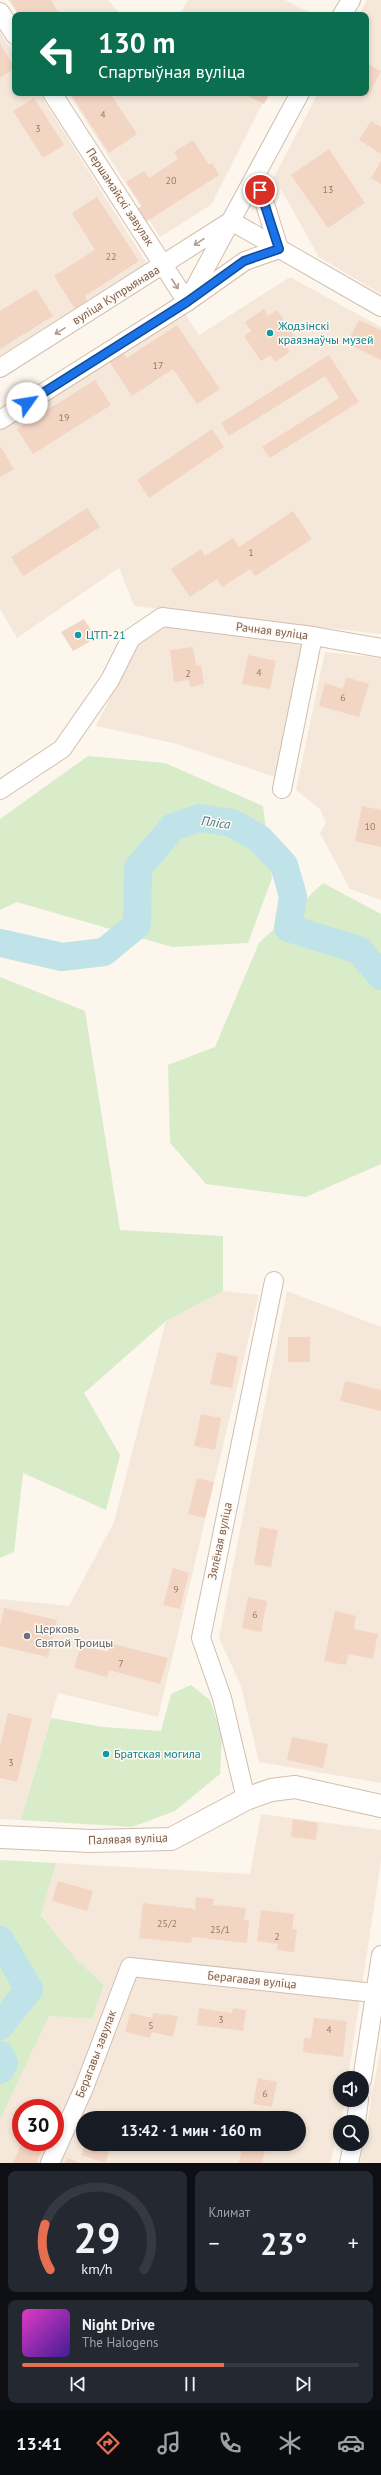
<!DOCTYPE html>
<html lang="ru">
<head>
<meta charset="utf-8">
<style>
	:root { --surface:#171b24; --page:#242831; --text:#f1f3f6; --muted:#9ea1a6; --line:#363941; --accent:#e76f51 }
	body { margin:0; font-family:"PT Sans",sans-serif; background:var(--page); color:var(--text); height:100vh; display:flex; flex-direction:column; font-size:15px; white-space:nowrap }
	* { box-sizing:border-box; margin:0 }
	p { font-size:13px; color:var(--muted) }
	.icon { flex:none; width:22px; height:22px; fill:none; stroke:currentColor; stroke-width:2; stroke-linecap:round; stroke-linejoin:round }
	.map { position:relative; height:2163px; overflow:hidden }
	.side { display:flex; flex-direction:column; gap:8px; padding:8px; background:#0d0f14; flex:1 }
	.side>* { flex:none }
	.hud { position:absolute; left:12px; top:12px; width:357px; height:84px; border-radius:8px; box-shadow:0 2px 6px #0003; background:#0b6e4f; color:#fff; overflow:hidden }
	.tools { position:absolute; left:333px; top:2071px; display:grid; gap:8px }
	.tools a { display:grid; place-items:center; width:36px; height:36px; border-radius:50%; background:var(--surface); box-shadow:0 2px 6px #0003; font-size:20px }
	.speed { position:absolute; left:12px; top:2099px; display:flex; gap:8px; font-size:20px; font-weight:700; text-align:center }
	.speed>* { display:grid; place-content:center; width:52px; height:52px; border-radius:50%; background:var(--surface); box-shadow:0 2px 6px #0003; line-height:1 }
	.speed .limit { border:6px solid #d22; background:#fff; color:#111 }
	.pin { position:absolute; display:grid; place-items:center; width:34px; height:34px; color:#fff; margin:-17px; border:2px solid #fff; border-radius:50%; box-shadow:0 1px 4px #0007 }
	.me { position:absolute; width:44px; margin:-22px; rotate:58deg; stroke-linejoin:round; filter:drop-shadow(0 0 3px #0008) }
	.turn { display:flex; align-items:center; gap:14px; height:84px; padding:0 20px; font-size:18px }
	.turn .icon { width:52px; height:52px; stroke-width:2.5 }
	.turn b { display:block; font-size:28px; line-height:34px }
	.big { font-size:30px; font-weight:800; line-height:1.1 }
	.side .card { flex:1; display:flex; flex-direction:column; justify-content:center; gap:6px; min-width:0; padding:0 14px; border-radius:8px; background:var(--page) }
	.side .dial { align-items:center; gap:0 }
	.dial svg { height:104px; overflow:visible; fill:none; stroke:var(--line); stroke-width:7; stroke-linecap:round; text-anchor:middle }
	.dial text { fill:var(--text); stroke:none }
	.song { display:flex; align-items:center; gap:12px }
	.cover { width:48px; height:48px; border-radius:6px; background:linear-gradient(135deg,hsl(310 70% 55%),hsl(260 70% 35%)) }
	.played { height:4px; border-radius:2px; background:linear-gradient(90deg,var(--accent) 60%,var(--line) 60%) }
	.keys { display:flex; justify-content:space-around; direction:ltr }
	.heat { display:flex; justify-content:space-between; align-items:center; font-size:22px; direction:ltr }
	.side .tiles { flex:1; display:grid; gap:8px; grid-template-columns:1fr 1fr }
	.card:last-child { grid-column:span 2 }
	.trip { position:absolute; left:76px; top:2111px; width:230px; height:40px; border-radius:20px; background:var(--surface); box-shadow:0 2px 6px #0003; font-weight:800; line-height:40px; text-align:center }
	.tab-bar { display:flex; height:64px; justify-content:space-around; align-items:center; background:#090b0e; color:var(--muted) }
	.tab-bar .icon { width:28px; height:28px }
	.tab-bar .active { color:var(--accent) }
	.tab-bar b { font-size:18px; color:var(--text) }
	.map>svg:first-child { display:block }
	.residential { fill:#f5e8da; fill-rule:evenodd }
	.green { fill:#d8ecc9 }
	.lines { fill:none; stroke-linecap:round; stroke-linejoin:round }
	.river { stroke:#bfe3e8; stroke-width:28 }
	.building { fill:#f3d5c3 }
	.minor-casing { stroke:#d1beb0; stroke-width:20 }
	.tertiary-casing { stroke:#d1beb0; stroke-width:24 }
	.minor { stroke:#fff; stroke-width:18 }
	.tertiary { stroke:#fff; stroke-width:22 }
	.oneway { stroke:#af9d94 }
	.route-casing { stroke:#114b97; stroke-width:10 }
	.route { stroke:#1a73e8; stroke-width:7 }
	.culture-dot { fill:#0f9aa8; stroke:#fffaf3; stroke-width:1.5 }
	.worship-dot { fill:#6b7280; stroke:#fffaf3; stroke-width:1.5 }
	.labels { text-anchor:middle; stroke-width:3; stroke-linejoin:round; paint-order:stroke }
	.number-label { font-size:10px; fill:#987a6a }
	.street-label { font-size:12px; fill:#7a5c4d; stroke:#fffaf3 }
	.culture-label { font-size:12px; fill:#0d838f; stroke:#fffaf3; text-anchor:start }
	.worship-label { font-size:12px; fill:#5b616d; stroke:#fffaf3; text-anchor:start }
	.water-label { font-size:13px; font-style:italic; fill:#437c86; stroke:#fffaf3 }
</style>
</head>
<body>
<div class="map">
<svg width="381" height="2163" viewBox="0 0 381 2163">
	<rect width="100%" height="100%" fill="#fdf6ec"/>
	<g class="residential">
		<path d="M8,0H108L121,15H18Z"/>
		<path d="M188,0H285L309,12L308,15H179Z"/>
		<path d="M367,0H381V294L319,257L274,177L318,93H366V15H359Z"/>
		<path d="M0,32L15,56V93H39L148,265L0,359Z"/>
		<path d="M68,93H268L211,205L160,237Z"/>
		<path d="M290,277L381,327V634L134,606L119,568L17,638L0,609V429L183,311L199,335Z"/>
		<path d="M163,626L302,645L275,777L177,744L96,726L135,648Z"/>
		<path d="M325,652L381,658V900L350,889L320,833L326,823L320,809L296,790Z"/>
		<path d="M223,1291L259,1295L158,1717L58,1693L21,1820L0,1819V1599L69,1606L114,1522L166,1321Z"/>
		<path d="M287,1291L381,1327V1783L259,1762L241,1686L219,1638Z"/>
		<path d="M261,1814L381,1830V1861L348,2078H340V2100H345L341,2122L330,2163H0V2120L49,2016L92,2019L104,1985L76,1959L41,1914L56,1863L250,1874ZM21,2108H55V2142H21ZM83,2118H299V2144H83Z"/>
		<path d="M381,2045V2163H360Z"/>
	</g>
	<g class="green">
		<path d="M88,756L165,763L263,806L272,878L248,943L172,947L17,902L0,910V819Z"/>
		<path d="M323,883L381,914V1164L306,1197L206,1184L170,1143L168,1065L215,1047L259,943Z"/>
		<path d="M0,977L85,1011L120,1230L223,1236V1291L166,1321L84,1393L120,1455L106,1510L23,1473L14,1552L0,1558Z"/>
		<path d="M191,1685L210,1700L222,1736L220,1774L175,1811L132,1827L21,1820L51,1718L103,1727L161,1731L171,1694Z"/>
		<path d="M0,1860L56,1863L41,1915L76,1959L104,1985L92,2019L49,2016L0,2120Z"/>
	</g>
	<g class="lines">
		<g class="river">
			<path d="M0,943L62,957L104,952L137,925L138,868L173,827L200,818L232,823L260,839L284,865L293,896L288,928L359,950L381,976"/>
			<path d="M0,1940L29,1989L0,2026"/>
			<path d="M0,2055L4,2063L0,2070"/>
		</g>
	</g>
	<g class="building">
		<path d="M10,0H51L60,15H19Z"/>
		<path d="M0,44L15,68L0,78Z"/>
		<path d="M366,63L381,71L368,96L362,93H366Z"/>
		<path d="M70,93H110L137,134L109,153Z"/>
		<path d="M242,93H270L264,104Z"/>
		<path d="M34,98L64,145L43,158L13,111Z"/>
		<path d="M371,121L381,127V154L359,140Z"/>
		<path d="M193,140L209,165L212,163L219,175L144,223L135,210L142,206L126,182L144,171L149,178L178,159L174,152Z"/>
		<path d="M329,149L365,203L328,228L291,175Z"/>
		<path d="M381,161V184L371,178Z"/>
		<path d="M97,197L139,261L85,296L87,301L75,309L54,276L95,250L72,213Z"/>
		<path d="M36,289L53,316L0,349V311Z"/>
		<path d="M264,309L268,316L277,310L296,339L286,346L290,352L275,362L270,355L261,361L244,336L251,331L245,322Z"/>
		<path d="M359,320L381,330V360L347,343Z"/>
		<path d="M177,325L220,389L197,404L173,369L132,396L109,361L122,352L127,358Z"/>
		<path d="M329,355L359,402L270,458L262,447L339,398L325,376L229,436L221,423Z"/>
		<path d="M95,380L111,405L33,454L17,429Z"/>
		<path d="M212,429L224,447L149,498L137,480Z"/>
		<path d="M0,446L14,469L0,477Z"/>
		<path d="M87,508L100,527L23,576L11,557Z"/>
		<path d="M293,511L312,539L255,576L250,569L222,587L217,579L190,597L171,569L201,549L205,556L233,538L239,547Z"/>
		<path d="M84,619L96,638L73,651L61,632Z"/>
		<path d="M193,647L196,666L201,665L204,684L190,687L189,680L174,682L170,650Z"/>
		<path d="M248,655L276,661L270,689L242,684Z"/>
		<path d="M346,677L369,684L359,717L319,706L325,683L343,689Z"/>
		<path d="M362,806L381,810V847L355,841Z"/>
		<rect x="288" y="1337" width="22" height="25"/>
		<path d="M217,1352L238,1357L232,1388L210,1384Z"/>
		<path d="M345,1381L381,1390V1411L340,1401Z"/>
		<path d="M201,1414L221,1418L215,1450L194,1446Z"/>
		<path d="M197,1478L214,1482L205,1518L188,1514Z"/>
		<path d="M260,1527L278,1530L271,1567L254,1564Z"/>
		<path d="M173,1568L189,1573L180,1609L163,1605Z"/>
		<path d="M248,1597L267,1601L261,1632L242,1628Z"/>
		<path d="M4,1608L57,1620L48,1657L0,1646V1626Z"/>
		<path d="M335,1611L356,1616L354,1629L378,1634L373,1659L348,1654L346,1665L324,1661Z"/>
		<path d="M110,1643L168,1658L160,1684L109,1670L107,1677L74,1668L81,1645L108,1652Z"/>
		<path d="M8,1713L32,1719L17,1782L0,1778V1746Z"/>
		<path d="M292,1737L328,1744L323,1768L287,1760Z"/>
		<path d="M293,1819L318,1823L316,1840L291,1837Z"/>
		<path d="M58,1881L93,1891L87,1911L52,1901Z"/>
		<path d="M196,1897L214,1899L213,1905L246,1908L244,1920H249L247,1943L192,1937L191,1943L139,1938L143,1903L195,1909Z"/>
		<path d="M261,1910L294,1914L292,1929L297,1930L294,1952L277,1950L278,1944L257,1941Z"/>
		<path d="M199,2008L232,2013L233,2008L246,2010L243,2031L197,2025Z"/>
		<path d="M130,2013L152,2018L153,2013L178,2016L173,2037L152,2032L150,2038L125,2032Z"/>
		<path d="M314,2018L347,2021L343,2057L303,2052L304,2038H311Z"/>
		<path d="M258,2078L277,2082L272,2107L253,2104Z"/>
		<path d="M22,2142H35L44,2146L36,2163H13Z"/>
		<path d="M85,2144H112L105,2163L81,2155Z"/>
		<path d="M243,2144H258L257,2149L265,2151L262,2163H239Z"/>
		<path d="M67,2158L80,2163H65Z"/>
	</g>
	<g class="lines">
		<g class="minor-casing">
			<g id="minor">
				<path d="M0,12L15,35"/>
				<path d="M342,15L351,0"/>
				<path d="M52,93L187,302L300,93"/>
				<path d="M0,368L231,221L381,307"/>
				<path d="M0,420L187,302L245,261L279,249L256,175"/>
				<path d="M282,789L313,636"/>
				<path d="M0,790L62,749L110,680L131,638L162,617L313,636L381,648"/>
				<path d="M246,1799L222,1698L201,1638L274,1281"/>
				<path d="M362,2080L381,1955"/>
				<path d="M356,2122L359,2100"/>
				<path d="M50,2163L84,2088L130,1967L374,1993"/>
				<path d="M349,2163L353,2144"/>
			</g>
		</g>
		<g class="tertiary-casing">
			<path id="tertiary" d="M0,1837L91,1841L171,1839L246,1799L271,1790L295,1787L381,1806"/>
		</g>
		<use href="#minor" class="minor"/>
		<use href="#tertiary" class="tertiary"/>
	</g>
	<defs><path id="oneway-shaft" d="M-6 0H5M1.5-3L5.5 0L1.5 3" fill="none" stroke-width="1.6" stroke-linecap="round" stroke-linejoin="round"/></defs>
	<g class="oneway">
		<use href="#oneway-shaft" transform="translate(199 242) rotate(146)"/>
		<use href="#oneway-shaft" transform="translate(175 284) rotate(57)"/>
		<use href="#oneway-shaft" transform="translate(60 331) rotate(148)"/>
	</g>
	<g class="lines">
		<g class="route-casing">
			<path id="route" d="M27,403L187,302L244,261L279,249L260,190"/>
		</g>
		<use href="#route" class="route"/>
	</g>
	<g class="culture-dot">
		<circle cx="270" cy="333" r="4"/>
		<circle cx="78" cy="635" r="4"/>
		<circle cx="106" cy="1754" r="4"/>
	</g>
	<circle class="worship-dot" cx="27" cy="1636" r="4"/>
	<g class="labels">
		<g class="number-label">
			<text x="103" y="118">4</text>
			<text x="38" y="132">3</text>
			<text x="171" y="184">20</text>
			<text x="328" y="193">13</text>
			<text x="111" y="260">22</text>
			<text x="158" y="369">17</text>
			<text x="64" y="421">19</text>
			<text x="251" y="556">1</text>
			<text x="259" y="676">4</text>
			<text x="188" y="677">2</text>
			<text x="343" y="701">6</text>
			<text x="370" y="830">10</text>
			<text x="176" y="1593">9</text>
			<text x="255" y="1618">6</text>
			<text x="121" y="1667">7</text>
			<text x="11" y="1766">3</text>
			<text x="167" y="1927">25/2</text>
			<text x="220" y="1933">25/1</text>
			<text x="277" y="1940">2</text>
			<text x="221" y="2023">3</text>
			<text x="151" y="2029">5</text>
			<text x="329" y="2033">4</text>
			<text x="265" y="2097">6</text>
		</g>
		<g class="street-label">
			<text transform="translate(120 197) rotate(57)" y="4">Першамайскі завулак</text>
			<text transform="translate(116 295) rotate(-32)" y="4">вуліца Купрыянава</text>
			<text transform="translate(272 631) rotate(7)" y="4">Рачная вуліца</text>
			<text transform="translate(220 1541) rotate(-78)" y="4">Зялёная вуліца</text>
			<text transform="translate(128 1839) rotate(-2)" y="4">Палявая вуліца</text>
			<text transform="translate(252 1980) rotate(6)" y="4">Берагавая вуліца</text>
			<text transform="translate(96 2054) rotate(-69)" y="4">Берагавы завулак</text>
		</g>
		<g class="culture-label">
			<text x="278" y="330">Жодзінскі<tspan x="278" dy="14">краязнаўчы музей</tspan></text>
			<text x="86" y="639">ЦТП-21</text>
			<text x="114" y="1758">Братская могила</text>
		</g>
		<g class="worship-label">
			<text x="35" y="1633">Церковь<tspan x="35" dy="14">Святой Троицы</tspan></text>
		</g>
		<g class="water-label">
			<text transform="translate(216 822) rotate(8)" y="5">Пліса</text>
		</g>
	</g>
</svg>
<div class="tools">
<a><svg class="icon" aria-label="sound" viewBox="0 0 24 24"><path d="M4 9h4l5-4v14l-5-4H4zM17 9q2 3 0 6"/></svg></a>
<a><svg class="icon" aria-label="search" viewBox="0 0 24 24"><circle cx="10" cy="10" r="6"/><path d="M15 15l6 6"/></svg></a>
</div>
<div class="speed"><div class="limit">30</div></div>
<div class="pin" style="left:260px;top:190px;background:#d93025"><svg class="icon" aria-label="arrive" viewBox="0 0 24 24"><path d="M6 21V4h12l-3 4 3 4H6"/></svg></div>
<svg class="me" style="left:27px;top:403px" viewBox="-20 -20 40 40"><circle r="19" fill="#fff"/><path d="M0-13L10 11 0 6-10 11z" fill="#1a73e8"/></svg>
<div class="trip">13:42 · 1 мин · 160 m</div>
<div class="hud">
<div class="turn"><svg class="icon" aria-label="left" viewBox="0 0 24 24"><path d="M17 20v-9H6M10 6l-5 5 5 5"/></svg><div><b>130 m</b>Спартыўная вуліца</div></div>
</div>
</div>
<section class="side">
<div class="tiles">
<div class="card dial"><svg viewBox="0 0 100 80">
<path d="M14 69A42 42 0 1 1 86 69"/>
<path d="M14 69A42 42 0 0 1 10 34" stroke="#e76f51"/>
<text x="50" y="56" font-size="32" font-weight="700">29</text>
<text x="50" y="72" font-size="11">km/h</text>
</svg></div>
<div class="card"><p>Климат</p>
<div class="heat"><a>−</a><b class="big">23°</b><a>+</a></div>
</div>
<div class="card">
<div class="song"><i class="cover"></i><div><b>Night Drive</b><p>The Halogens</p></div></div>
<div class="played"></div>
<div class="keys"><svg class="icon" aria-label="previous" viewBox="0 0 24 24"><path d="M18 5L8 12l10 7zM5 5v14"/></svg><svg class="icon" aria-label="pause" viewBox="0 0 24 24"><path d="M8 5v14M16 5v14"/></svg><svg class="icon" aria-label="next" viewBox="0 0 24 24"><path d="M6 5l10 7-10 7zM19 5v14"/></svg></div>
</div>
</div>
</section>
<nav class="tab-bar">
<b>13:41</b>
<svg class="icon active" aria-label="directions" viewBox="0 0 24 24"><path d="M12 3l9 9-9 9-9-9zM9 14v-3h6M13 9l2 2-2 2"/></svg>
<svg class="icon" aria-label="music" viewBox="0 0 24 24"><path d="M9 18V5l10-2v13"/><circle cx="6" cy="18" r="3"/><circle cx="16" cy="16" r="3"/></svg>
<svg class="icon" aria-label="phone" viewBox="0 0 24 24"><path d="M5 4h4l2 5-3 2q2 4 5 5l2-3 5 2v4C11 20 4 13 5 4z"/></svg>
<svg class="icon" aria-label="climate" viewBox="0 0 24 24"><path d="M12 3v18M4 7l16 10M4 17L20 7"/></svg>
<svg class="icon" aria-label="car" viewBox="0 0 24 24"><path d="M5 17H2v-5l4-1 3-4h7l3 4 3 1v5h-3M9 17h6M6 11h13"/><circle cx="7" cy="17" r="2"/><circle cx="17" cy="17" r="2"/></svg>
</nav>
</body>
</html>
